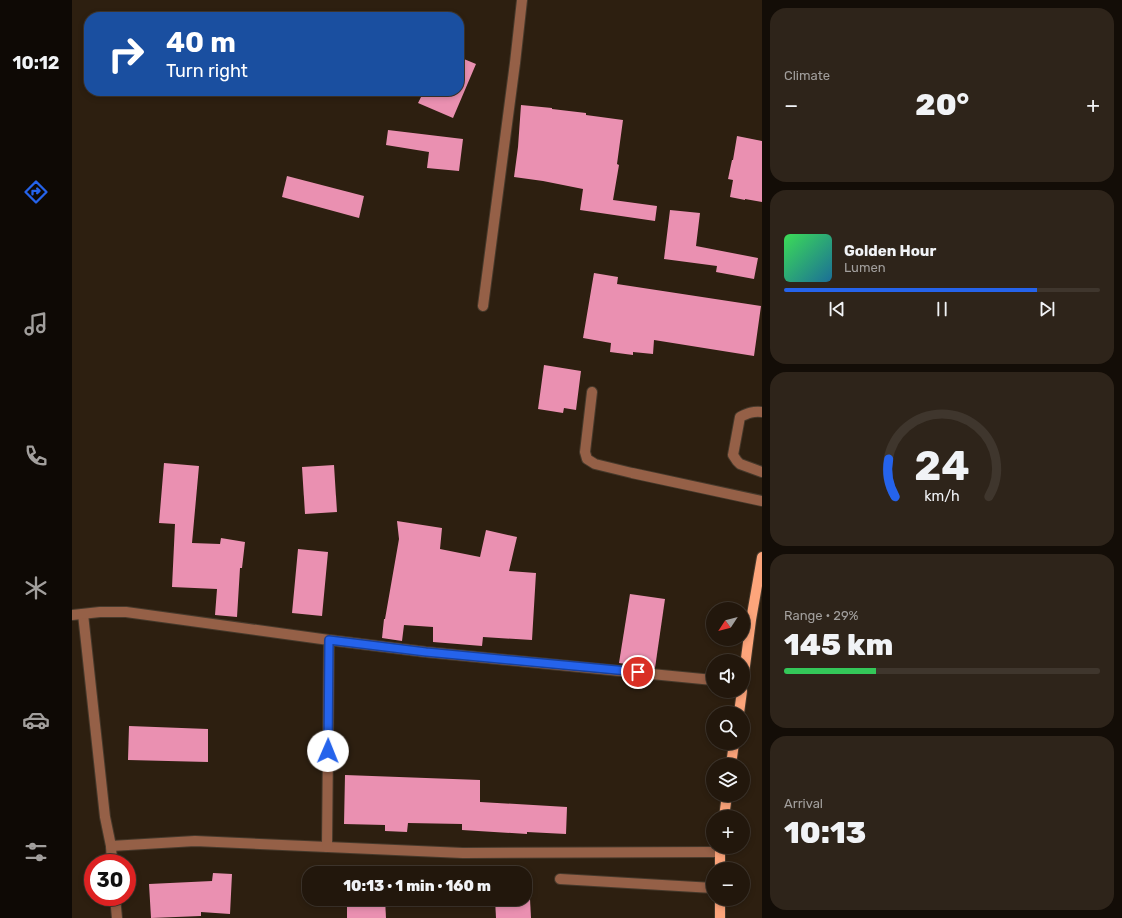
<!DOCTYPE html>
<html lang="en">
<head>
<meta charset="utf-8">
<style>
	:root { --surface:#22170c; --page:#2e241a; --text:#f1f3f6; --muted:#a29f9d; --line:#3f362d; --accent:#2563eb }
	body { margin:0; font-family:Rubik,sans-serif; background:var(--page); color:var(--text); height:100vh; display:flex; flex-direction:column; font-size:15px; white-space:nowrap }
	* { box-sizing:border-box; margin:0 }
	p { font-size:13px; color:var(--muted) }
	.icon { flex:none; width:22px; height:22px; fill:none; stroke:currentColor; stroke-width:2; stroke-linecap:round; stroke-linejoin:round }
	.map { position:relative; flex:1; overflow:hidden }
	.sheet { display:flex; flex-direction:column; gap:8px; padding:8px; background:#130d07; width:360px }
	.sheet>* { flex:none }
	.hud { position:absolute; left:12px; top:12px; width:380px; height:84px; border-radius:16px; box-shadow:0 2px 6px #0003,0 0 0 1px var(--line); background:#1a4fa0; color:#fff; overflow:hidden }
	.needle { width:26px; rotate:234deg }
	.tools { position:absolute; left:634px; top:602px; display:grid; gap:8px }
	.tools a { display:grid; place-items:center; width:44px; height:44px; border-radius:50%; background:var(--surface); box-shadow:0 2px 6px #0003,0 0 0 1px var(--line); font-size:20px }
	.speed { position:absolute; left:12px; top:854px; display:flex; gap:8px; font-size:20px; font-weight:700; text-align:center }
	.speed>* { display:grid; place-content:center; width:52px; height:52px; border-radius:50%; background:var(--surface); box-shadow:0 2px 6px #0003,0 0 0 1px var(--line); line-height:1 }
	.speed .limit { border:6px solid #d22; background:#fff; color:#111 }
	.pin { position:absolute; display:grid; place-items:center; width:34px; height:34px; color:#fff; margin:-17px; border:2px solid #fff; border-radius:50%; box-shadow:0 1px 4px #0007 }
	.me { position:absolute; width:44px; margin:-22px; rotate:1deg; stroke-linejoin:round; filter:drop-shadow(0 0 3px #0008) }
	.turn { display:flex; align-items:center; gap:14px; height:84px; padding:0 16px; font-size:18px }
	.turn .icon { width:52px; height:52px; stroke-width:2.5 }
	.turn b { display:block; font-size:28px; line-height:34px }
	.big { font-size:30px; font-weight:800; line-height:1.1 }
	.sheet .tile { flex:1; display:flex; flex-direction:column; justify-content:center; gap:6px; min-width:0; padding:0 14px; border-radius:16px; background:var(--page) }
	.sheet .dial { align-items:center; gap:0 }
	.dial svg { height:104px; overflow:visible; fill:none; stroke:var(--line); stroke-width:7; stroke-linecap:round; text-anchor:middle }
	.dial text { fill:var(--text); stroke:none }
	.song { display:flex; align-items:center; gap:12px }
	.cover { width:48px; height:48px; border-radius:6px; background:linear-gradient(135deg,hsl(130 70% 55%),hsl(200 70% 35%)) }
	.played { height:4px; border-radius:2px; background:linear-gradient(90deg,var(--accent) 80%,var(--line) 80%) }
	.keys { display:flex; justify-content:space-around; direction:ltr }
	.heat { display:flex; justify-content:space-between; align-items:center; font-size:22px; direction:ltr }
	.charge { height:6px; border-radius:3px; background:linear-gradient(90deg,#34c759 29%,var(--line) 0) }
	.trip { position:absolute; left:230px; top:866px; width:230px; height:40px; border-radius:16px; background:var(--surface); box-shadow:0 2px 6px #0003,0 0 0 1px var(--line); font-weight:800; line-height:40px; text-align:center }
	main { display:flex; flex:1; min-height:0 }
	.menu { display:flex; flex-direction:column; width:72px; justify-content:space-around; align-items:center; background:#0e0905; color:var(--muted) }
	.menu .icon { width:28px; height:28px }
	.menu .active { color:var(--accent) }
	.menu b { font-size:18px; color:var(--text) }
	.map>svg:first-child { display:block }
	.building { fill:#ea90b1 }
	.lines { fill:none; stroke-linecap:round; stroke-linejoin:round }
	.minor-casing { stroke:#46392b; stroke-width:12 }
	.major-casing { stroke:#46392b; stroke-width:12 }
	.minor { stroke:#956047; stroke-width:10 }
	.major { stroke:#fda57b; stroke-width:10 }
	.route-casing { stroke:#184099; stroke-width:10 }
	.route { stroke:#2563eb; stroke-width:7 }
</style>
</head>
<body>
<main>
<nav class="menu">
<b>10:12</b>
<svg class="icon active" aria-label="directions" viewBox="0 0 24 24"><path d="M12 3l9 9-9 9-9-9zM9 14v-3h6M13 9l2 2-2 2"/></svg>
<svg class="icon" aria-label="music" viewBox="0 0 24 24"><path d="M9 18V5l10-2v13"/><circle cx="6" cy="18" r="3"/><circle cx="16" cy="16" r="3"/></svg>
<svg class="icon" aria-label="phone" viewBox="0 0 24 24"><path d="M5 4h4l2 5-3 2q2 4 5 5l2-3 5 2v4C11 20 4 13 5 4z"/></svg>
<svg class="icon" aria-label="climate" viewBox="0 0 24 24"><path d="M12 3v18M4 7l16 10M4 17L20 7"/></svg>
<svg class="icon" aria-label="car" viewBox="0 0 24 24"><path d="M5 17H2v-5l4-1 3-4h7l3 4 3 1v5h-3M9 17h6M6 11h13"/><circle cx="7" cy="17" r="2"/><circle cx="17" cy="17" r="2"/></svg>
<svg class="icon" aria-label="filters" viewBox="0 0 24 24"><path d="M4 7h16M4 17h16"/><circle cx="9" cy="7" r="2"/><circle cx="15" cy="17" r="2"/></svg>
</nav>
<div class="map">
<svg width="690" height="918" viewBox="0 0 690 918">
	<rect width="100%" height="100%" fill="#2d1f10"/>
	<g class="building">
		<path d="M387,57L404,64L381,118L346,103L352,91H387Z"/>
		<path d="M449,105L480,108V109L514,113V115L551,120L545,164L547,165L541,200L585,206L583,221L508,210L511,189L471,181L442,177L446,147Z"/>
		<path d="M316,130L391,139L387,171L355,168L357,152L314,145Z"/>
		<path d="M665,136L690,141V202L673,199V200L658,197L661,180L656,179L660,160H661Z"/>
		<path d="M215,176L292,196L287,218L210,197Z"/>
		<path d="M598,210L628,213L624,246L686,258L682,279L644,272L645,266L592,259Z"/>
		<path d="M522,273L546,277L545,284L689,306L682,356L582,340L581,354L561,352V355L538,352L539,343L511,338Z"/>
		<path d="M472,365L509,371L504,410L492,408L491,413L466,409Z"/>
		<path d="M92,463L127,466L120,543L148,544L149,538L173,542L170,568H168L165,617L143,615L145,589L100,587L103,524L87,523Z"/>
		<path d="M262,465L265,512L233,514L230,467Z"/>
		<path d="M325,521L370,528L368,549L408,557L414,530L445,537L437,571L464,573L460,640L411,637L410,646L361,642V627L332,625L330,641L310,638L312,619H313L327,539Z"/>
		<path d="M226,549L256,552L250,616L220,613Z"/>
		<path d="M558,594L593,599L583,668L547,663Z"/>
		<path d="M57,726L136,729V762L56,760Z"/>
		<path d="M273,775L408,780V802L495,807L494,834L455,832V834L390,830V824L336,823L335,832L313,831V825L272,824Z"/>
		<path d="M141,873L160,874L158,914L129,912V916L79,918L77,884L140,881Z"/>
		<path d="M275,899H313L314,918H275Z"/>
		<path d="M423,899H458L459,918H424Z"/>
	</g>
	<g class="lines">
		<g class="minor-casing">
			<g id="minor">
				<path d="M411,306L443,63L450,0"/>
				<path d="M520,392L513,452L515,459L523,464L560,473L690,501"/>
				<path d="M690,412C681,411 676,413 668,417L661,455L665,461L668,464L690,472"/>
				<path d="M11,614L33,817L39,846L40,863"/>
				<path d="M0,615L28,612H54L257,640L354,652L641,680"/>
				<path d="M39,846L123,841L391,853L648,852"/>
				<path d="M255,847L257,640"/>
				<path d="M488,879L641,888"/>
				<path d="M43,897L45,918"/>
			</g>
		</g>
		<g class="major-casing">
			<g id="major">
				<path d="M671,681L679,620L690,557"/>
				<path d="M667,713L670,691"/>
				<path d="M659,765L662,743"/>
				<path d="M652,817L655,795"/>
				<path d="M648,869V847"/>
				<path d="M648,918V899"/>
			</g>
		</g>
		<use href="#minor" class="minor"/>
		<use href="#major" class="major"/>
	</g>
	<g class="lines">
		<g class="route-casing">
			<path id="route" d="M256,751L257,640L354,652L566,672"/>
		</g>
		<use href="#route" class="route"/>
	</g>
</svg>
<div class="tools">
<a><svg class="needle" viewBox="-14 -14 28 28"><path d="M0-13l5 13h-10z" fill="#e53935"/><path d="M0 13l5-13h-10z" fill="#a29f9d"/></svg></a>
<a><svg class="icon" aria-label="sound" viewBox="0 0 24 24"><path d="M4 9h4l5-4v14l-5-4H4zM17 9q2 3 0 6"/></svg></a>
<a><svg class="icon" aria-label="search" viewBox="0 0 24 24"><circle cx="10" cy="10" r="6"/><path d="M15 15l6 6"/></svg></a>
<a><svg class="icon" aria-label="layers" viewBox="0 0 24 24"><path d="M12 4l9 5-9 5-9-5zM3 14l9 5 9-5"/></svg></a>
<a>+</a>
<a>−</a>
</div>
<div class="speed"><div class="limit">30</div></div>
<div class="pin" style="left:566px;top:672px;background:#d93025"><svg class="icon" aria-label="arrive" viewBox="0 0 24 24"><path d="M6 21V4h12l-3 4 3 4H6"/></svg></div>
<svg class="me" style="left:256px;top:751px" viewBox="-20 -20 40 40"><circle r="19" fill="#fff"/><path d="M0-13L10 11 0 6-10 11z" fill="#2563eb"/></svg>
<div class="trip">10:13 · 1 min · 160 m</div>
<div class="hud">
<div class="turn"><svg class="icon" aria-label="right" viewBox="0 0 24 24"><path d="M7 20v-9h11M14 6l5 5-5 5"/></svg><div><b>40 m</b>Turn right</div></div>
</div>
</div>
<section class="sheet">
<div class="tile"><p>Climate</p>
<div class="heat"><a>−</a><b class="big">20°</b><a>+</a></div>
</div>
<div class="tile">
<div class="song"><i class="cover"></i><div><b>Golden Hour</b><p>Lumen</p></div></div>
<div class="played"></div>
<div class="keys"><svg class="icon" aria-label="previous" viewBox="0 0 24 24"><path d="M18 5L8 12l10 7zM5 5v14"/></svg><svg class="icon" aria-label="pause" viewBox="0 0 24 24"><path d="M8 5v14M16 5v14"/></svg><svg class="icon" aria-label="next" viewBox="0 0 24 24"><path d="M6 5l10 7-10 7zM19 5v14"/></svg></div>
</div>
<div class="tile dial"><svg viewBox="0 0 100 80">
<path d="M14 69A42 42 0 1 1 86 69"/>
<path d="M14 69A42 42 0 0 1 9 40" stroke="#2563eb"/>
<text x="50" y="56" font-size="32" font-weight="700">24</text>
<text x="50" y="72" font-size="11">km/h</text>
</svg></div>
<div class="tile"><p>Range · 29%</p><b class="big">145 km</b><div class="charge"></div></div>
<div class="tile"><p>Arrival</p><b class="big">10:13</b></div>
</section>
</main>
</body>
</html>
